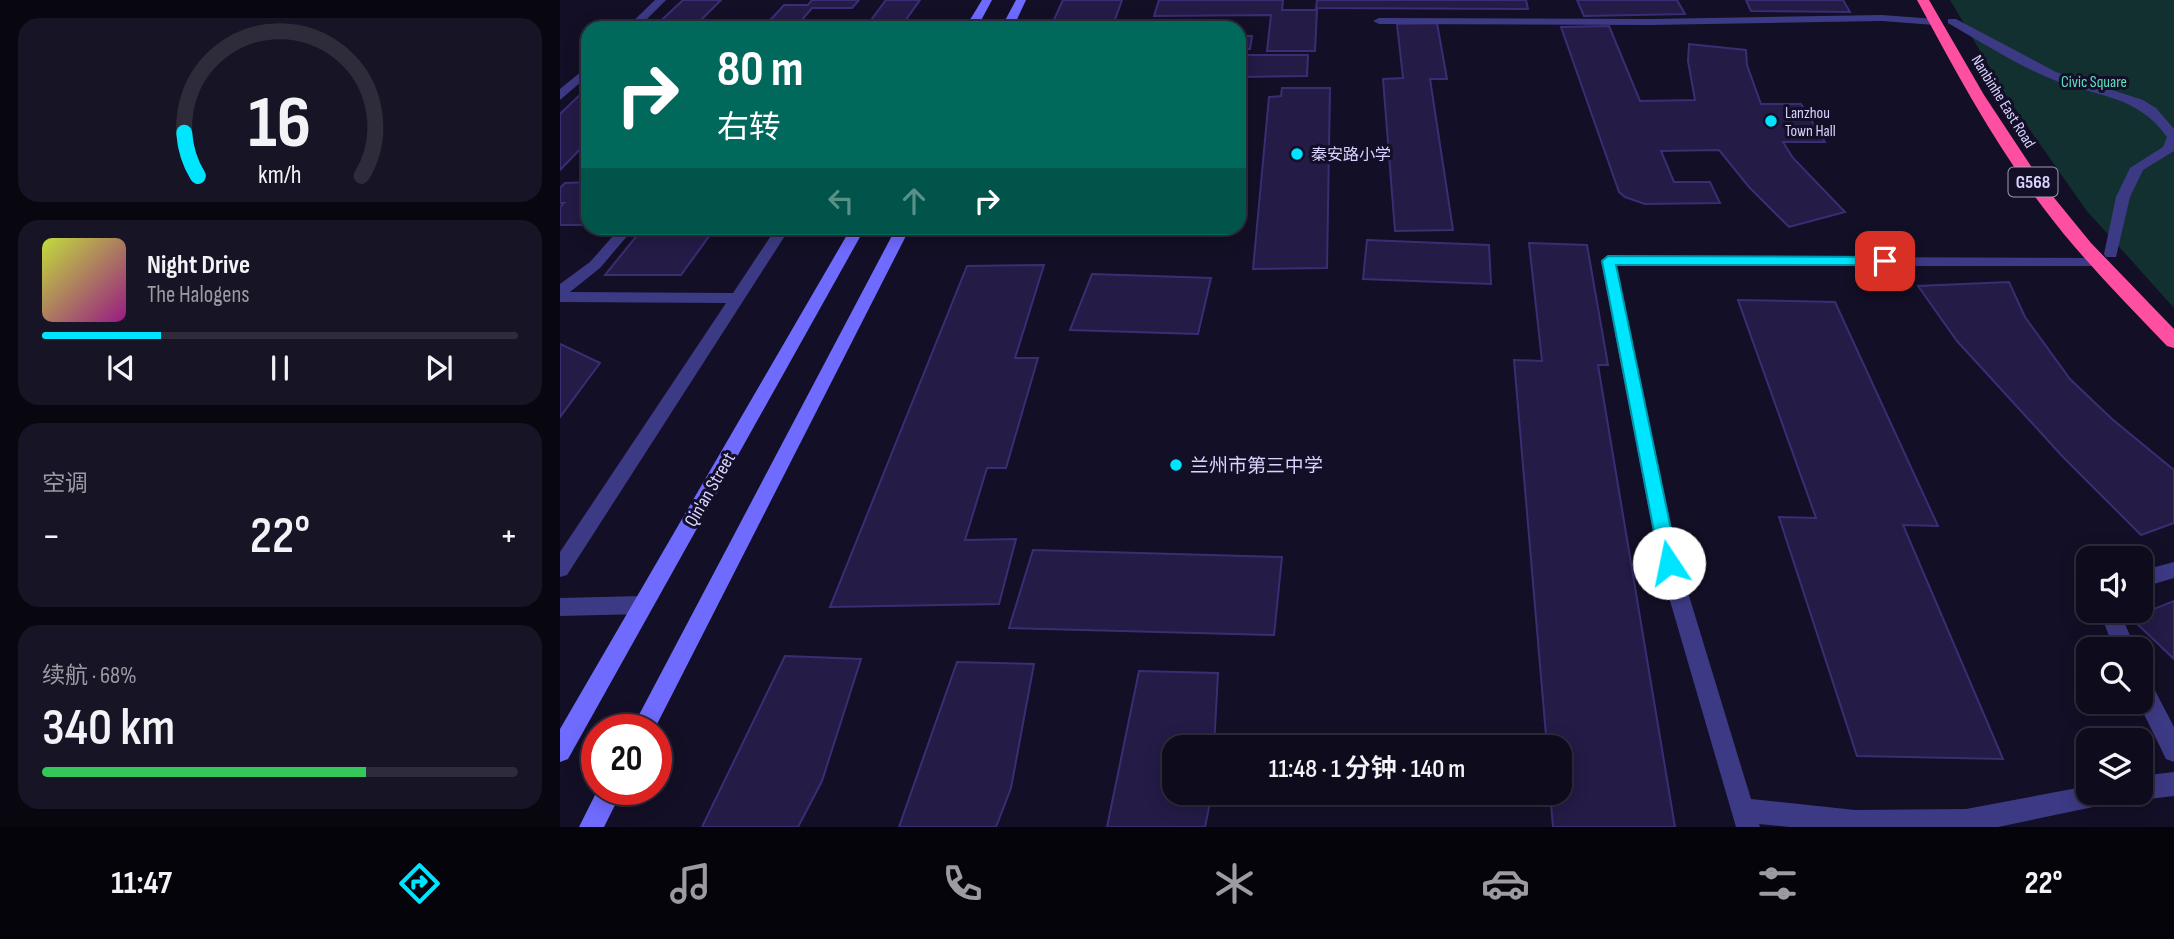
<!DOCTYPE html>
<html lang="zh">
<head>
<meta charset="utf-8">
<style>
	:root { --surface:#0e0b1c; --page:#171425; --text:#f1f3f6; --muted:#9b9ba3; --line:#2e2b3b; --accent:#00e5ff }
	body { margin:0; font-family:"Sofia Sans Condensed","Noto Sans SC",sans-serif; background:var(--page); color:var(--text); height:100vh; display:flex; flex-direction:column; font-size:26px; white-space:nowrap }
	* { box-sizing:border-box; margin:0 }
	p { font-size:23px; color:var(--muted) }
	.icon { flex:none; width:38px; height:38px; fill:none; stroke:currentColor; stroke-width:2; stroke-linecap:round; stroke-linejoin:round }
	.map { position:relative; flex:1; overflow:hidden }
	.panel { display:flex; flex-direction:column; gap:18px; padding:18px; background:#08060f; width:560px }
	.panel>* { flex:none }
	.hud { position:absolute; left:21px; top:21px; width:665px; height:214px; border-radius:21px; box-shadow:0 4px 18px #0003,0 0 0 2px var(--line); background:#00695c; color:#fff; overflow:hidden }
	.fabs { position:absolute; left:1516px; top:546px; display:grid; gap:14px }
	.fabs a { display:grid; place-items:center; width:77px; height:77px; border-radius:14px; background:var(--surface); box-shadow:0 4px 18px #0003,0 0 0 2px var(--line); font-size:35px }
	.speed { position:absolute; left:21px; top:714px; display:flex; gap:14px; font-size:35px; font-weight:700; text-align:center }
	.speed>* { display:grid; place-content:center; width:91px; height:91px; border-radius:50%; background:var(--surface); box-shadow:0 4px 18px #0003,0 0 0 2px var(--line); line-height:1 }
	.speed .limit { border:10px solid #d22; background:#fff; color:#111 }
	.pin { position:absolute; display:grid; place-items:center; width:60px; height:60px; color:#fff; margin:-30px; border-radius:14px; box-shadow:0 4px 10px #0006 }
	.me { position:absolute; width:77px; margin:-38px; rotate:349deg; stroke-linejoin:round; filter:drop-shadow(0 0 5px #0008) }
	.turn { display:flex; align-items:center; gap:24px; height:147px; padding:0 21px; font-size:32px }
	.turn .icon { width:91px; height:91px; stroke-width:2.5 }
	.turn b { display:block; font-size:49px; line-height:60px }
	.lanes { display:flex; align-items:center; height:66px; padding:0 21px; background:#0003; justify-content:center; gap:35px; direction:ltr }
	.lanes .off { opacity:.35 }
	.big { font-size:52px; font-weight:600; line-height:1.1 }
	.panel .widget { flex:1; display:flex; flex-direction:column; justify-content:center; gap:10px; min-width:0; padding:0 24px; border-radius:21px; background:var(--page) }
	.panel .dial { align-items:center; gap:0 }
	.dial svg { height:182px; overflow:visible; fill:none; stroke:var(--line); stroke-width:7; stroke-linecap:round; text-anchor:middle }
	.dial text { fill:var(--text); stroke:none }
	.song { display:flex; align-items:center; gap:21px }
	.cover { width:84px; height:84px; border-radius:10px; background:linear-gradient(135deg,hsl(70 70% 55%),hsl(310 70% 35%)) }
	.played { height:7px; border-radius:4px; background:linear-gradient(90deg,var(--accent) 25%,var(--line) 25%) }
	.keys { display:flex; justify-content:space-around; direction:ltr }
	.heat { display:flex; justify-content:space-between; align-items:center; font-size:38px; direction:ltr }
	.charge { height:10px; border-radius:5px; background:linear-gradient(90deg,#34c759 68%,var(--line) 0) }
	.trip { position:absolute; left:602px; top:735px; width:410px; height:70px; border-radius:21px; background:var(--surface); box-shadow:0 4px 18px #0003,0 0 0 2px var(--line); font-weight:600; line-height:70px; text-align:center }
	.tab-bar { display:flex; height:112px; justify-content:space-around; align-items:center; background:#06040b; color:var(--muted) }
	.tab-bar .icon { width:49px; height:49px }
	.tab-bar .selected { color:var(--accent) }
	.tab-bar b { font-size:32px; color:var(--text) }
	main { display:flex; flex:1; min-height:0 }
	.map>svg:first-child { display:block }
	.green { fill:#12302f }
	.building { fill:#241b47; stroke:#3b2d73; stroke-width:2 }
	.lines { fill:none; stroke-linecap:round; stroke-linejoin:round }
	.lane { fill:#3d3a85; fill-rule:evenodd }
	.street { fill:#3d3a85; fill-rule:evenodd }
	.secondary { fill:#6f6bff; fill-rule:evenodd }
	.highway { fill:#ff4fa3; fill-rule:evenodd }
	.route { fill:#00e5ff; stroke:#0095a6; stroke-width:2 }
	.poi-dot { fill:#00e5ff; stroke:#130f26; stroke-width:2.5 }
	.labels { text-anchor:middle; stroke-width:6; stroke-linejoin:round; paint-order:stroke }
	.far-park-label { font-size:16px; fill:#5fe0c0; stroke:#130f26 }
	.far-street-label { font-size:16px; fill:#d9d4ff; stroke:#130f26 }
	.far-poi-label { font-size:16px; fill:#d9d4ff; stroke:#130f26; text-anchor:start }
	.shield { fill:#130f26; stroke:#9e99be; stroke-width:2 }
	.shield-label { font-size:18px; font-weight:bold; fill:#d9d4ff }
	.poi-label { font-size:19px; fill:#d9d4ff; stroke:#130f26; text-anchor:start }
	.street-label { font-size:19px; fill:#d9d4ff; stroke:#130f26 }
</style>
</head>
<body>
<main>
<section class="panel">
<div class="widget dial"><svg viewBox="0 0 100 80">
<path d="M14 69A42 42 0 1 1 86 69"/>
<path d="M14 69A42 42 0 0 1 8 50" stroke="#00e5ff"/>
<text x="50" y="56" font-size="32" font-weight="700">16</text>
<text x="50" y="72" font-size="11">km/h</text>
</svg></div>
<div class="widget">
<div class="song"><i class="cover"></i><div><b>Night Drive</b><p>The Halogens</p></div></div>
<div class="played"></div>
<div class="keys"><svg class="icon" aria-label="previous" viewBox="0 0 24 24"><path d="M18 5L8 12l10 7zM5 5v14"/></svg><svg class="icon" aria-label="pause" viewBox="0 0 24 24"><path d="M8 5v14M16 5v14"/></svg><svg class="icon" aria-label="next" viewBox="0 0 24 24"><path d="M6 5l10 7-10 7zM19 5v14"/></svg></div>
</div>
<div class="widget"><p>空调</p>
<div class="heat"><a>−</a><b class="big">22°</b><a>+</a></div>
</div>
<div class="widget"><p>续航 · 68%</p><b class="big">340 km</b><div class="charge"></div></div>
</section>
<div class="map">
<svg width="1614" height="827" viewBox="0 0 1614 827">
	<rect width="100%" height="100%" fill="#130f26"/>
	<path class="green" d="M1390,0H1614V308L1526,210L1449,100Z"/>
	<g class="building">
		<path d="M123,0H161L133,28H93Z"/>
		<path d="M252,0H299L292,8H252L235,28H203L224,5H248Z"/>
		<path d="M326,0H360L340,28H305Z"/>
		<path d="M503,0H562L552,28H490Z"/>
		<path d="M599,0H723L722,10H757L755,51H707L711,15L594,16Z"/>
		<path d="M757,0H966L968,9L756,8Z"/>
		<path d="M1017,0H1117L1125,14L1024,16Z"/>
		<path d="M1186,0H1283L1290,12L1191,11Z"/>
		<path d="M877,23L887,79H870L893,230L835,231L823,79L843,78L837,24Z"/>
		<path d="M1049,26L1080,101L1135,100L1128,61L1129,44L1186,50L1187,65L1201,104H1241L1265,142H1223L1233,158L1285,212L1229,227L1189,187L1159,150L1101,151L1114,182H1150L1160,203L1085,204L1065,197L1059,192L1001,27Z"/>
		<path d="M679,36H692L690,49H679Z"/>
		<path d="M679,55H748L747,76L679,77Z"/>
		<path d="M28,87V141L0,170V114Z"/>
		<path d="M722,88H770L767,268L693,269L709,97L721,96Z"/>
		<path d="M28,182V225H0V207L4,203H0V188L5,183Z"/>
		<path d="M83,228H155L121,275H45Z"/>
		<path d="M404,228H470L468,233L401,234Z"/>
		<path d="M515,228H648V232L514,233Z"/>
		<path d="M807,240L929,245L931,284L803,279Z"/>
		<path d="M969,243L1027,245L1048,365H1038L1115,827H993L990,793H999V747H987L954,360L982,361Z"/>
		<path d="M484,265L455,358H478L446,468H427L405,540L456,539L439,604L270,607L407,266Z"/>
		<path d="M532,274L651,278L638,334L510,330Z"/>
		<path d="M1449,282L1465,317L1510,379L1552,419L1614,470V523L1581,535L1503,457L1397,341L1358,286Z"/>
		<path d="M1178,300L1275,302L1378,526L1343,525L1443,759L1297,756L1219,517L1256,518Z"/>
		<path d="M0,344L40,363L0,417Z"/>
		<path d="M473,550L722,557L714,635L449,628Z"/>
		<path d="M1614,601V659L1571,618Z"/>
		<path d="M225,656L301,659L262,781L238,827H142Z"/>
		<path d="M397,662L474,664L451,788L436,827H339Z"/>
		<path d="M579,671L658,673L654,747H614V793H652L645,827H547Z"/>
	</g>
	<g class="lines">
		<g class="lane">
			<path d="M1322,15L1375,19L1381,22L1375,25L1322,21L1091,25L819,24L813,21L819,18L1091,19Z"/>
			<path d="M60,228H74L40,268L10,292L173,293L216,228H230L7,575L0,577V552L166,303L0,302V284L30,262Z"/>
			<path d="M1048,256L1543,258L1545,261L1543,264L1538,266H1056L1119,563L1191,799L1295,810L1406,809L1528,786V793H1566L1562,801L1438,827H1230L1199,824L1200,827H1176L1099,563L1041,261Z"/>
			<path d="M1614,562V578L1580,588V571Z"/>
			<path d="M1542,611H1562L1561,615L1576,649H1554L1541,615Z"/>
			<path d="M1580,674L1588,677L1614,727V762L1606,759L1578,702H1580Z"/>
			<path d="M1614,772V796L1580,800L1572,796L1570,793H1580V776Z"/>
		</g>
		<g class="street">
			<path d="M95,0H106L78,28H66Z"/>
			<path d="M1388,19H1396L1496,72L1583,100L1596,108L1614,129V151L1583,170L1570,197L1556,257H1546L1544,254L1556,197L1570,168L1603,147L1607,137C1576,93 1533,97 1489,78C1454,63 1421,42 1388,23Z"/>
			<path d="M28,66V76L0,100V89Z"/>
			<path d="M83,596L90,599L93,605L90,611L83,614L0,616V598Z"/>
		</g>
		<g class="secondary">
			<path d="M422,0H432L417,28H405Z"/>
			<path d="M456,0H466L453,28H441Z"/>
			<path d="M291,228H305L8,759L0,762V729Z"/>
			<path d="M336,228H350L94,730H71Z"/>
			<path d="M38,789H63L44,827H19Z"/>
		</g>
		<path class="highway" d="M1357,0H1369L1424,95L1482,183L1531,243L1614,329V348L1607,346C1565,302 1522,259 1485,210C1435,145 1396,72 1357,0Z"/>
	</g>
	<path class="route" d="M1048,256L1325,257L1332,261L1325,265H1056L1118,563L1109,570L1100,563L1042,261Z"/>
	<g class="poi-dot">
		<circle cx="1211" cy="121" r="7"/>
		<circle cx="737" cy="154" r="7"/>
		<circle cx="616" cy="465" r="7"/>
	</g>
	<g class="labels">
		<g class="far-park-label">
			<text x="1534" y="87">Civic Square</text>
		</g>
		<g class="far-street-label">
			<text transform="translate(1444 101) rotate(58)" y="6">Nanbinhe East Road</text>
		</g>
		<g class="far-poi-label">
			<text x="1225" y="118">Lanzhou<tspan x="1225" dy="18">Town Hall</tspan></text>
			<text x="751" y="160">秦安路小学</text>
		</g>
		<rect class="shield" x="1448.5" y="167.5" width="49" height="29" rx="5"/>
		<g class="shield-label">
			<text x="1473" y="188">G568</text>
		</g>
		<g class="poi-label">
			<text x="630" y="472">兰州市第三中学</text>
		</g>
		<g class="street-label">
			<text transform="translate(149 489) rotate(-60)" y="7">Qin'an Street</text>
		</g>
	</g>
</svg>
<div class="fabs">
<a><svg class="icon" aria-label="sound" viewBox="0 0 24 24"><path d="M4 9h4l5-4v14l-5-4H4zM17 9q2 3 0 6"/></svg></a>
<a><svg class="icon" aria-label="search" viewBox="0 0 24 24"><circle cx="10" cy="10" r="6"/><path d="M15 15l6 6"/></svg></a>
<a><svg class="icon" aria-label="layers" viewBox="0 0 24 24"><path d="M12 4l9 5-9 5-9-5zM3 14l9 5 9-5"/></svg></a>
</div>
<div class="speed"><div class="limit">20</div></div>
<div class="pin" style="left:1325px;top:261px;background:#d93025"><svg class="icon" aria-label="arrive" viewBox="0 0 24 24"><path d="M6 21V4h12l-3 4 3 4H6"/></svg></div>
<svg class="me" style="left:1109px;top:563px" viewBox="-20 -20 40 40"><circle r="19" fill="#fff"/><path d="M0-13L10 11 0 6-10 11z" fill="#00e5ff"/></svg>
<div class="trip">11:48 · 1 分钟 · 140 m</div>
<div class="hud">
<div class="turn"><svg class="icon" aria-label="right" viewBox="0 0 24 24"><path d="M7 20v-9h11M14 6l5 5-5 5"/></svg><div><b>80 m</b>右转</div></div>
<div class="lanes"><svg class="icon off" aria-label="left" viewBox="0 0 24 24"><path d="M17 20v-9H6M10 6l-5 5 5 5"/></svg><svg class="icon off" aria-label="ahead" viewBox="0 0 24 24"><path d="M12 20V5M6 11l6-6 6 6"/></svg><svg class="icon" aria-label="right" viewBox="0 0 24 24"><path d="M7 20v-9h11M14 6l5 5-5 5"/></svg></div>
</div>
</div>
</main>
<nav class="tab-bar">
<b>11:47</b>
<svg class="icon selected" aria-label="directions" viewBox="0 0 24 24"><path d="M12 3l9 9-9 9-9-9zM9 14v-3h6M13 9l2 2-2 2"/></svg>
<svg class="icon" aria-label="music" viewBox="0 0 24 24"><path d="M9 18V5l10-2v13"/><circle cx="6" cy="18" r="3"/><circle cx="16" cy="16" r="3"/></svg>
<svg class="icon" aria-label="phone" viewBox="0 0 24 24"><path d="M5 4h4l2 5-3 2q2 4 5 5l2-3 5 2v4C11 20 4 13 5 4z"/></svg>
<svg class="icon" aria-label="climate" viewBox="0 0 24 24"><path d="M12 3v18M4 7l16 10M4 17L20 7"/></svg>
<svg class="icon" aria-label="car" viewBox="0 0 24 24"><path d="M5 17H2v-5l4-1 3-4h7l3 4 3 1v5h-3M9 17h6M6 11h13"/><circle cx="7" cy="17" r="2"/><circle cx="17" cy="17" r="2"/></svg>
<svg class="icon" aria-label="filters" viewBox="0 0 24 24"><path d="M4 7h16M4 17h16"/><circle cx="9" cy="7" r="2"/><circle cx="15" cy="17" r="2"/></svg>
<b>22°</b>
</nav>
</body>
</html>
